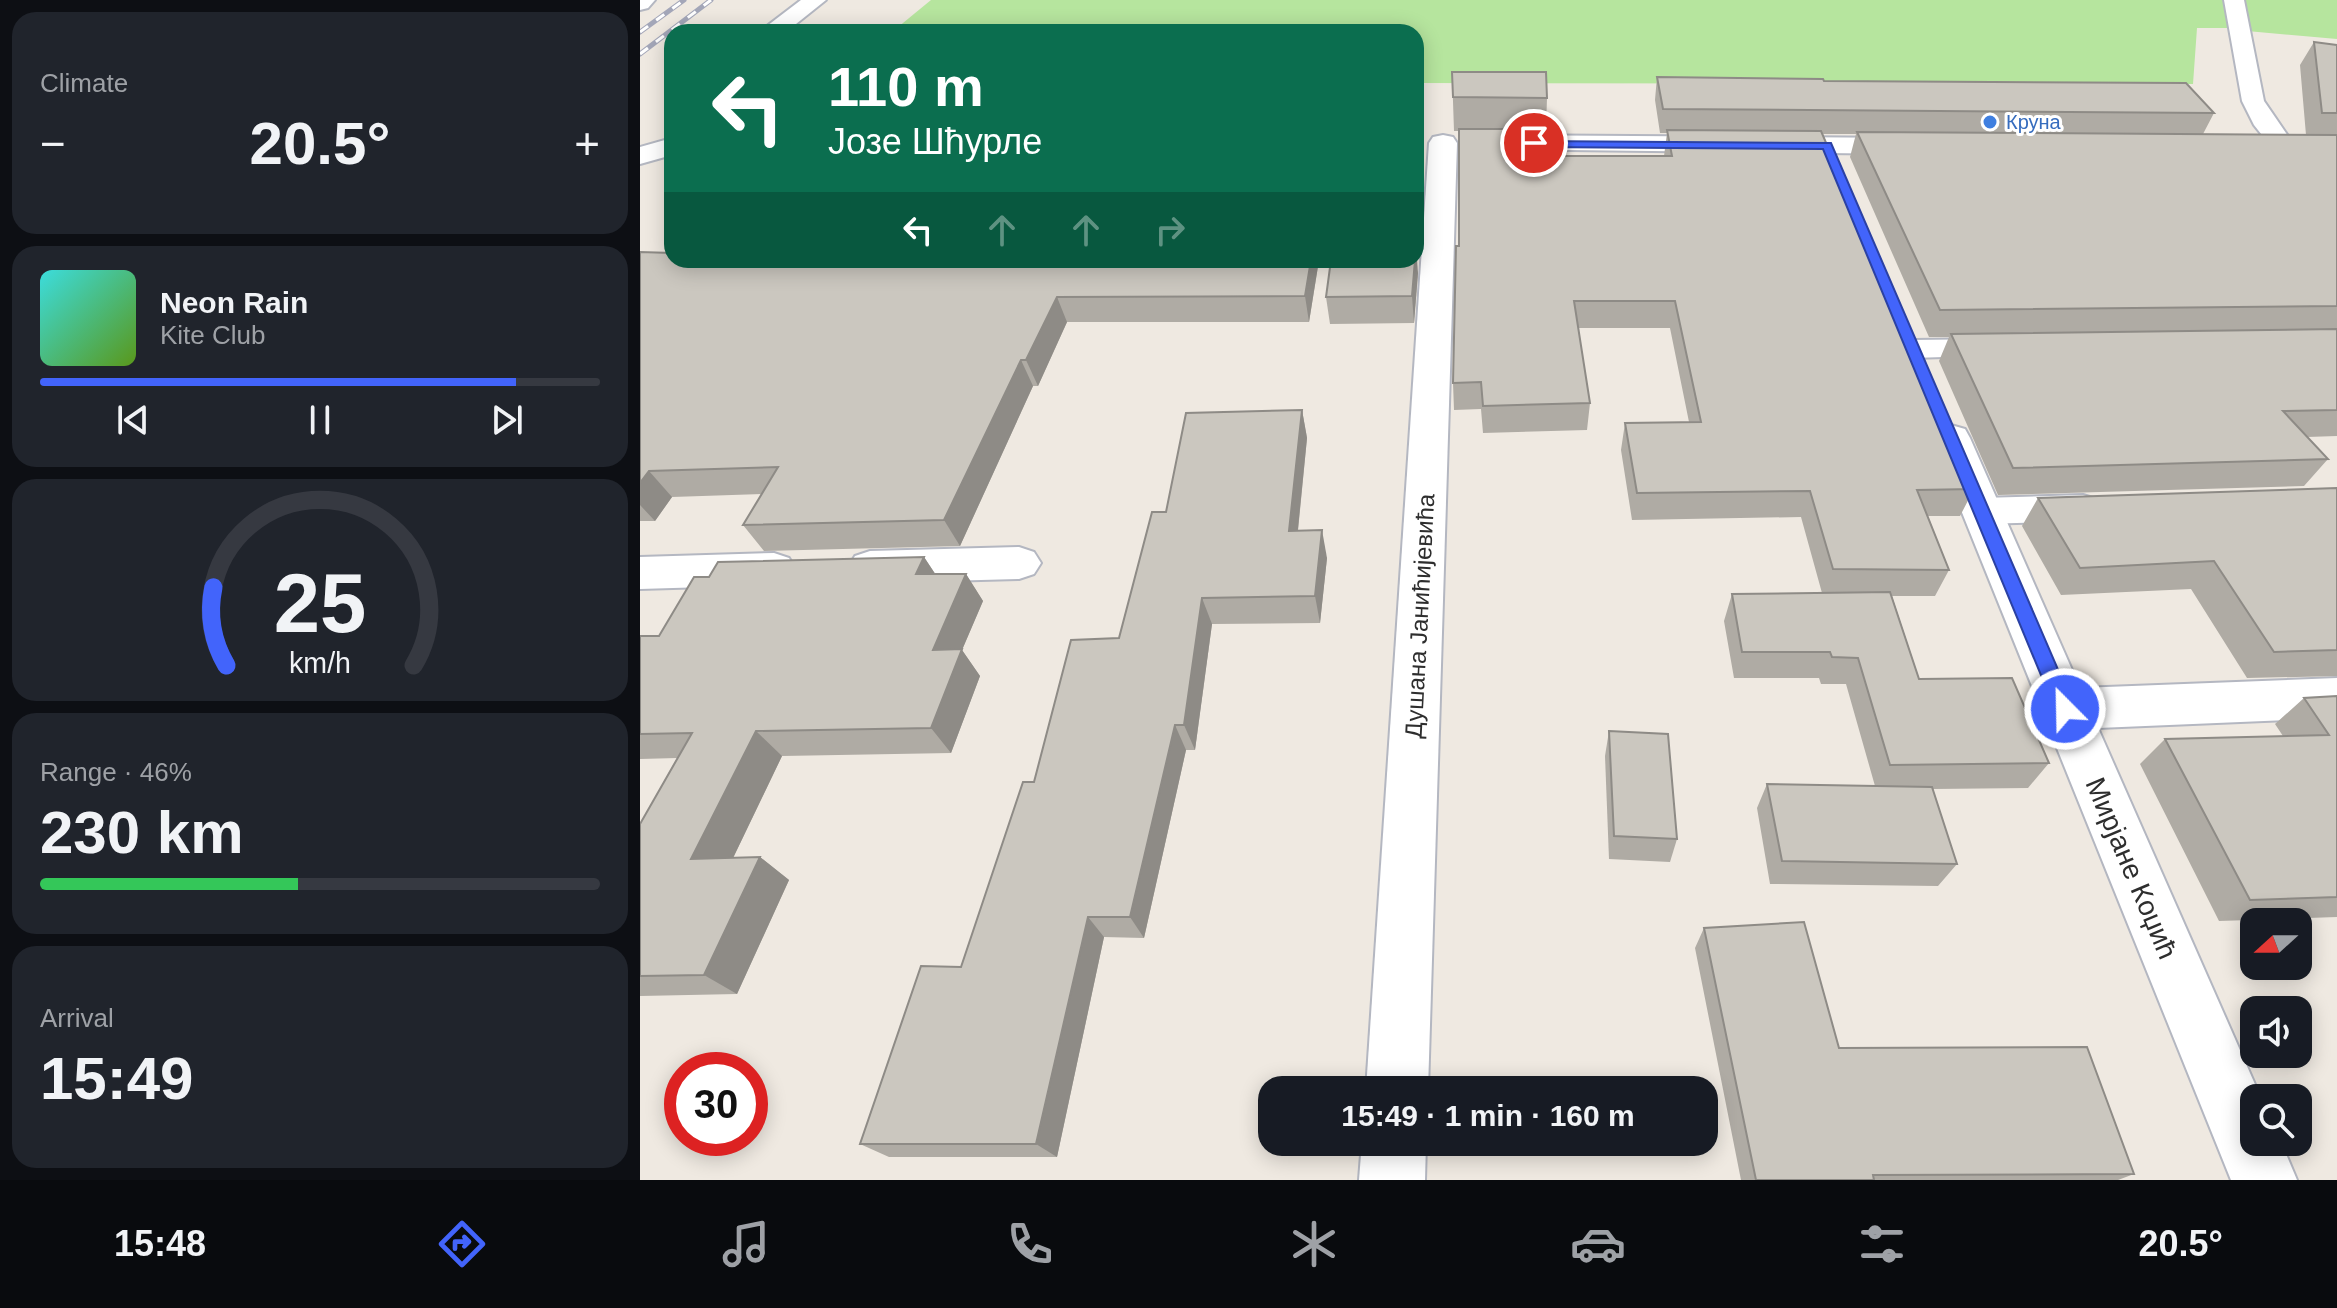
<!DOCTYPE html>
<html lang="en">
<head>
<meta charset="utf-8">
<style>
	:root { --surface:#171b24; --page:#20242c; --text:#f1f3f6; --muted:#9ea1a6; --line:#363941; --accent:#4264fb }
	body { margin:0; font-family:Arial,sans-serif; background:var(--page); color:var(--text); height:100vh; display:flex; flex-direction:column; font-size:30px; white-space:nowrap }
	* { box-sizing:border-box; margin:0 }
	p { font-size:26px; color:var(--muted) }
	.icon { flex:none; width:44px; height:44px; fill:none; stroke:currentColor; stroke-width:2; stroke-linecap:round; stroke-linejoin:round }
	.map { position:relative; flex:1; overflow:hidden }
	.panel { display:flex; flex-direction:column; gap:12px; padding:12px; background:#0d0f14; width:640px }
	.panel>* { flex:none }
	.top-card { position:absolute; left:24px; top:24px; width:760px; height:244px; border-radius:24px; box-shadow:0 4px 20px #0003; background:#0b6e4f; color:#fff; overflow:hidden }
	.needle { width:52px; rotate:249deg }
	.tools { position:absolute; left:1600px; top:908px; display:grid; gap:16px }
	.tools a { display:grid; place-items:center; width:72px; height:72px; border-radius:16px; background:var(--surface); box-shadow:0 4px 20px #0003; font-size:40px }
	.speed { position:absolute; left:24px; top:1052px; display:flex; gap:16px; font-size:40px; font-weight:700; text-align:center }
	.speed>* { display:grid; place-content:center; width:104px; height:104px; border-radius:50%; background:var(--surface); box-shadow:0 4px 20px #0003; line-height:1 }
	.speed .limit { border:12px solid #d22; background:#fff; color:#111 }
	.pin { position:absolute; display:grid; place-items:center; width:68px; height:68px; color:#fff; margin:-34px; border:4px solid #fff; border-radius:50%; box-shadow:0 2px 8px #0007 }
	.me { position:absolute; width:88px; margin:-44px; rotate:337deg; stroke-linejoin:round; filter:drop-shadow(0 0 6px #0008) }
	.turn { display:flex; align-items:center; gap:28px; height:168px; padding:0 32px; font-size:36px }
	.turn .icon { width:104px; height:104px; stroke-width:2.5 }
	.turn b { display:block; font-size:56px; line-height:68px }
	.lanes { display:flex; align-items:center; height:76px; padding:0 32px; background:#0003; justify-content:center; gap:40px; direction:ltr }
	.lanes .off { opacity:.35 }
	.big { font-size:60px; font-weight:700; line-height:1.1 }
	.panel .widget { flex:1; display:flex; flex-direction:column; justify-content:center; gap:12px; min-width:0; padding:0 28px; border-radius:24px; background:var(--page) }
	.panel .dial { align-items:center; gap:0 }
	.dial svg { height:208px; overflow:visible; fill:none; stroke:var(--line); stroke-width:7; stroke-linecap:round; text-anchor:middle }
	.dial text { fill:var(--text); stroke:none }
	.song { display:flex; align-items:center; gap:24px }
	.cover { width:96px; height:96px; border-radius:12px; background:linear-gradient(135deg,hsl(180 70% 55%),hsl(90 70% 35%)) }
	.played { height:8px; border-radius:4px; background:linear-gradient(90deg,var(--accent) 85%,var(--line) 85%) }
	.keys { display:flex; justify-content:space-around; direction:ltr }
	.heat { display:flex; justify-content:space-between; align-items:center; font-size:44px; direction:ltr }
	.charge { height:12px; border-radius:6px; background:linear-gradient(90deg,#34c759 46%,var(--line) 0) }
	.trip { position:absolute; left:618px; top:1076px; width:460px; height:80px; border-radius:24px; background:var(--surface); box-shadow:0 4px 20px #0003; font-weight:700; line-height:80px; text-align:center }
	.tabs { display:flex; height:128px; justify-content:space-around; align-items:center; background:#090b0e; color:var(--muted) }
	.tabs .icon { width:56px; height:56px }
	.tabs .on { color:var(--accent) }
	.tabs b { font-size:36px; color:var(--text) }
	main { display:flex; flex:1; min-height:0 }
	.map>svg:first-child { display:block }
	.green { fill:#b6e59e }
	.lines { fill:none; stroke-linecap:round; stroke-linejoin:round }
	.service-casing { stroke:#b4b7c1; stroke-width:4 }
	.minor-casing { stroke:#b4b7c1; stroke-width:4 }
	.service { fill:#fff; fill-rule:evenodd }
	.minor { fill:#fff; fill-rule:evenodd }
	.rail-casing { stroke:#a3a6b8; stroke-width:5 }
	.rail { stroke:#fff; stroke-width:3; stroke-dasharray:10; stroke-linecap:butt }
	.wall { fill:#afaba4 }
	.shaded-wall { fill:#8e8b86 }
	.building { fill:#cbc7bf; stroke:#8e8b86; stroke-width:2 }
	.route { fill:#4264fb; stroke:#2b41a3; stroke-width:2 }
	.shop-dot { fill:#3f7fe0; stroke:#fff; stroke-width:3 }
	.labels { text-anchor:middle; stroke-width:6; stroke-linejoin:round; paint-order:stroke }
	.far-shop-label { font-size:20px; fill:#366cbe; stroke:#fff; text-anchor:start }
	.street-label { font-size:24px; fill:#2e2e2e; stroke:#fff }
	.near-street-label { font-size:28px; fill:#2e2e2e; stroke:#fff }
</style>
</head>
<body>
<main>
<section class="panel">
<div class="widget"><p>Climate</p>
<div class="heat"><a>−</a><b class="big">20.5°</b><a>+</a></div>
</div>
<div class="widget">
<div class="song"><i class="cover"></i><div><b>Neon Rain</b><p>Kite Club</p></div></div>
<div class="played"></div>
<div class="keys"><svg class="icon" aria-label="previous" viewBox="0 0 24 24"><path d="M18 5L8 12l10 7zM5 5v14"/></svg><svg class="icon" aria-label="pause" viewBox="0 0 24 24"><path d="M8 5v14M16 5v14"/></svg><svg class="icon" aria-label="next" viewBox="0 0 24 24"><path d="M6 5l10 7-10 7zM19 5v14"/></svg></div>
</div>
<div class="widget dial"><svg viewBox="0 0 100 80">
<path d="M14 69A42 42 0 1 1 86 69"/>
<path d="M14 69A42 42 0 0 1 9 39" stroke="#4264fb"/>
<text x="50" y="56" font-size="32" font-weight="700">25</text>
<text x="50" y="72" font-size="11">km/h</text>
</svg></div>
<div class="widget"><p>Range · 46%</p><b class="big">230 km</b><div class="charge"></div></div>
<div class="widget"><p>Arrival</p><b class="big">15:49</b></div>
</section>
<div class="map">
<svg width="1697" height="1180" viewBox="0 0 1697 1180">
	<rect width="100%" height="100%" fill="#efe9e1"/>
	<g class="green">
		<path d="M291,0H1584L1590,28H1557L1553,84L776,83V32H252Z"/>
		<path d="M1599,0H1697V39L1607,31Z"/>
	</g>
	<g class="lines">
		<g class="service-casing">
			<g id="service">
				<path d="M1584,0H1604L1624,101L1657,149L1653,154H1637L1614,125L1602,101Z"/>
				<path d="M1354,339L1365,341L1369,348L1365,355L1273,358L1262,356L1258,349L1262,342L1273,340Z"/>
				<path d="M1443,495L1456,499L1461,508L1456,517L1443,521L1341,524L1328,520L1323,511L1328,502L1341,498Z"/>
			</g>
		</g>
		<g class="minor-casing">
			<g id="minor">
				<path d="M0,0H15L8,8L0,10Z"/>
				<path d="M161,0H186L146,32H119Z"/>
				<path d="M803,135L813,137L817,143L788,1090H726L789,143L793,137Z"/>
				<path d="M850,135L1274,138L1284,140L1288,146L1284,152L1274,154L840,149L836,143L840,137Z"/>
				<path d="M32,138V155L0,164V147Z"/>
				<path d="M1311,425L1325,429L1330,438L1440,688L1697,678V718L1458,728L1621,1098H1614V1142H1641L1657,1180H1591L1292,438L1297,429Z"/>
				<path d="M379,547L394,552L401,563L394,574L379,579L230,583L215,578L208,567L215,556L230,551Z"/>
				<path d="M134,553L149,558L156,569L149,580L134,585L0,589V557Z"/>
				<path d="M722,1142H786L785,1180H719Z"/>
			</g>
		</g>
		<use href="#service" class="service"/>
		<use href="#minor" class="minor"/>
		<g class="rail-casing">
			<g id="rail">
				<path d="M0,32L44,0"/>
				<path d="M0,54L71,0"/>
			</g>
		</g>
		<use href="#rail" class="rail"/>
	</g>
	<g class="wall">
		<path d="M1674,42L1697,45V436L1667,437L1688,459L1664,486L1358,495L1299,361L1309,337H1289L1210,157L1216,134H1183L1334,489L1320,516H1288L1309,570L1295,596H1252L1279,679L1409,763L1388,788L1293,789L1317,864L1298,886L1130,884L1117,808L1127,784L1235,786L1206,684H1181L1179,678H1094L1084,621L1092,594L1182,593L1161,517L992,520L981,450L985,423L1049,422L1030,328H938L950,403L947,430L843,433L841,409L814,410L813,383L819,246V131H814L812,72L907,98L906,129L910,156H1024L1027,133H1020L1015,100L1017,77L1184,81L1574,113L1563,134L1666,135L1660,65Z"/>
		<path d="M0,252L679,260L669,322H427L398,386H393L320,546L124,551L103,525L122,494L32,497L15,521H0Z"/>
		<path d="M778,273L774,323L690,324L686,297Z"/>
		<path d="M662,410L667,438L658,531L687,558L680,623L572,624L555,750H546L504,938L464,937L417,1157H249L220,1144L321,967L394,782L479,638L526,512Z"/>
		<path d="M1697,488V676L1607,678L1551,589L1421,595L1382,526L1398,498Z"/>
		<path d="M284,557L295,574H326L343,601L322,650L340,676L311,753L142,756L93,858L120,857L149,880L97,994L0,996V824L37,758L0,759V636H19Z"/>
		<path d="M1697,696V917L1579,921L1500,764L1525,739L1643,736L1635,724L1664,698Z"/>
		<path d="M969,731L1037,839L1030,862L969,859L965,756Z"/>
		<path d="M1064,928L1199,1048L1494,1174L1478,1180H1101L1055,948Z"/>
	</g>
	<g class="shaded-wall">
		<path d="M776,246L778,273L774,323L772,296Z"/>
		<path d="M671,260H679L669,322L665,296Z"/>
		<path d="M417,297L427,322L398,386L386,360Z"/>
		<path d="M381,360L393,386L320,546L304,520Z"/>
		<path d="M662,410L667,438L655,558L649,531Z"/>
		<path d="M9,471L32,497L15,521L0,505V483Z"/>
		<path d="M682,530L687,558L680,623L675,596Z"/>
		<path d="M284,557L302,584L276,574Z"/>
		<path d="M326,574L343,601L322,650L340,676L311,753L291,728L293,650Z"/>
		<path d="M562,598L572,624L555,750L544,725Z"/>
		<path d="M535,725L546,750L504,938L490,917Z"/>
		<path d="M116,731L142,756L82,881L51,859Z"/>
		<path d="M120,857L149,880L97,994L64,975Z"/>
		<path d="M448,917L464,937L417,1157L396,1144Z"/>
	</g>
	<g class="building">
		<path d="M1674,42L1697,45V113H1682Z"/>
		<path d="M812,72H906L907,98L813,97Z"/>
		<path d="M1017,77L1183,79L1184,81L1546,83L1574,113L1023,109Z"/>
		<path d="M819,129H908L910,156H1032L1027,130L1181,131L1334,489L1277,490L1309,570L1193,569L1170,491L997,493L985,423L1061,422L1035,301H934L950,403L843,406L841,382L813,383L816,246H819Z"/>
		<path d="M1217,132L1697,135V306L1300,310Z"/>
		<path d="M0,252L32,253V260H671L665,296L417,297L386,360H381L304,520L103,525L138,467L9,471L0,483Z"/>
		<path d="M691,260H775L772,296L686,297Z"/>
		<path d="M1697,329V410L1643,411L1688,459L1373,468L1311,334Z"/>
		<path d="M662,410L649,531L682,530L675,596L562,598L544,725H535L490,917H448L396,1144H220L281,966L321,967L383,782H394L431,640L479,638L512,512H526L546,413Z"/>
		<path d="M1697,488V650L1634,652L1574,561L1440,568L1398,498Z"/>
		<path d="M284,557L276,574H326L293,650L322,649L291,728L116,731L51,859L120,857L64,975L0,976V824L52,733L0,734V636H19L54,577H69L78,562Z"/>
		<path d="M1250,592L1279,679L1372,678L1409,763L1250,765L1218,658L1192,657L1190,652H1102L1092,594Z"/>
		<path d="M1697,696V897L1610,900L1525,739L1689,735L1664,698Z"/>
		<path d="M969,731L1028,734L1037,839L974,836Z"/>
		<path d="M1127,784L1292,787L1317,864L1142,861Z"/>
		<path d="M1164,922L1199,1048L1447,1047L1494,1174L1233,1175L1234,1180H1116L1064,928Z"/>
	</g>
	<path class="route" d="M890,141L1191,143L1435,709L1432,715L1425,718L1418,715L1415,709L1183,149L894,147L889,143Z"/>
	<circle class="shop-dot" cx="1350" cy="122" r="8"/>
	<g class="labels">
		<g class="far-shop-label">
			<text x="1366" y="129">Круна</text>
		</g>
		<g class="street-label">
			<text transform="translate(780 616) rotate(-87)" y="8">Душана Јанићијевића</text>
		</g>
		<g class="near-street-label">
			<text transform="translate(1492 868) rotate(67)" y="10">Мирјане Коџић</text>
		</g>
	</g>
</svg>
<div class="tools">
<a><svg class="needle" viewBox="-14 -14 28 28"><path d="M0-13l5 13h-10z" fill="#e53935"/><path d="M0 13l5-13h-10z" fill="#9ea1a6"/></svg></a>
<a><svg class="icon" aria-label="sound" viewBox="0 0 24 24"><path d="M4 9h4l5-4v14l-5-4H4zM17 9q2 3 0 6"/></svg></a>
<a><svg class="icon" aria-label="search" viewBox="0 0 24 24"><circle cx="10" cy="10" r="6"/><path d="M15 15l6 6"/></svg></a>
</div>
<div class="speed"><div class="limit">30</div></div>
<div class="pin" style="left:894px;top:143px;background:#d93025"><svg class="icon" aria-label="arrive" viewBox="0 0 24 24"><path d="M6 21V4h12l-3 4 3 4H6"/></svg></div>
<svg class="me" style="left:1425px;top:709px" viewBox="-20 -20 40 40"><circle r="17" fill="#4264fb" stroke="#fff" stroke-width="3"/><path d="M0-11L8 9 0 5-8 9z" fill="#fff"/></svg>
<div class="trip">15:49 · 1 min · 160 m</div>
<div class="top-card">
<div class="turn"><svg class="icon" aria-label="left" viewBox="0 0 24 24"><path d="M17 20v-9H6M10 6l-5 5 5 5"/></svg><div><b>110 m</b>Јозе Шћурле</div></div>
<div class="lanes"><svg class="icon" aria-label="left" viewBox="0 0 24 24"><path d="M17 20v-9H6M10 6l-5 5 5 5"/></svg><svg class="icon off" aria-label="ahead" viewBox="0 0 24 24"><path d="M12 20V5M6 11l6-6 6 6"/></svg><svg class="icon off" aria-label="ahead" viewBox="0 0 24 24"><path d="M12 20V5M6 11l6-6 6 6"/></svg><svg class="icon off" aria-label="right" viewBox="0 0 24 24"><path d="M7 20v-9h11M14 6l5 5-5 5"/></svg></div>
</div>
</div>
</main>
<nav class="tabs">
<b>15:48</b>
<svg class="icon on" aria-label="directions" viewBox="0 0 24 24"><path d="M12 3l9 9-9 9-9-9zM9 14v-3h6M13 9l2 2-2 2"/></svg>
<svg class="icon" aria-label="music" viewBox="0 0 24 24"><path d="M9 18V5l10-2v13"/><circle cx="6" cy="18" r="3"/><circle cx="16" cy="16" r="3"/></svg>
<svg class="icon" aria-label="phone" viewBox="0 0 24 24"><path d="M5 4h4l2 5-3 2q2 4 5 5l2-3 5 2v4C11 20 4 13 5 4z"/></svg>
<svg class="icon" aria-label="climate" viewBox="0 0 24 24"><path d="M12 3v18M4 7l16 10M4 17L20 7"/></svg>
<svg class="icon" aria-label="car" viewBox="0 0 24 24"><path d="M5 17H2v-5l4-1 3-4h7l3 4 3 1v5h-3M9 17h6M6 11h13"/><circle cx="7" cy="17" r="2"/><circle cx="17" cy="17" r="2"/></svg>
<svg class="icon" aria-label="filters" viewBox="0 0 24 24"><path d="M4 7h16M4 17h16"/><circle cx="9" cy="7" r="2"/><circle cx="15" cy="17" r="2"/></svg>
<b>20.5°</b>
</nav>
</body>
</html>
